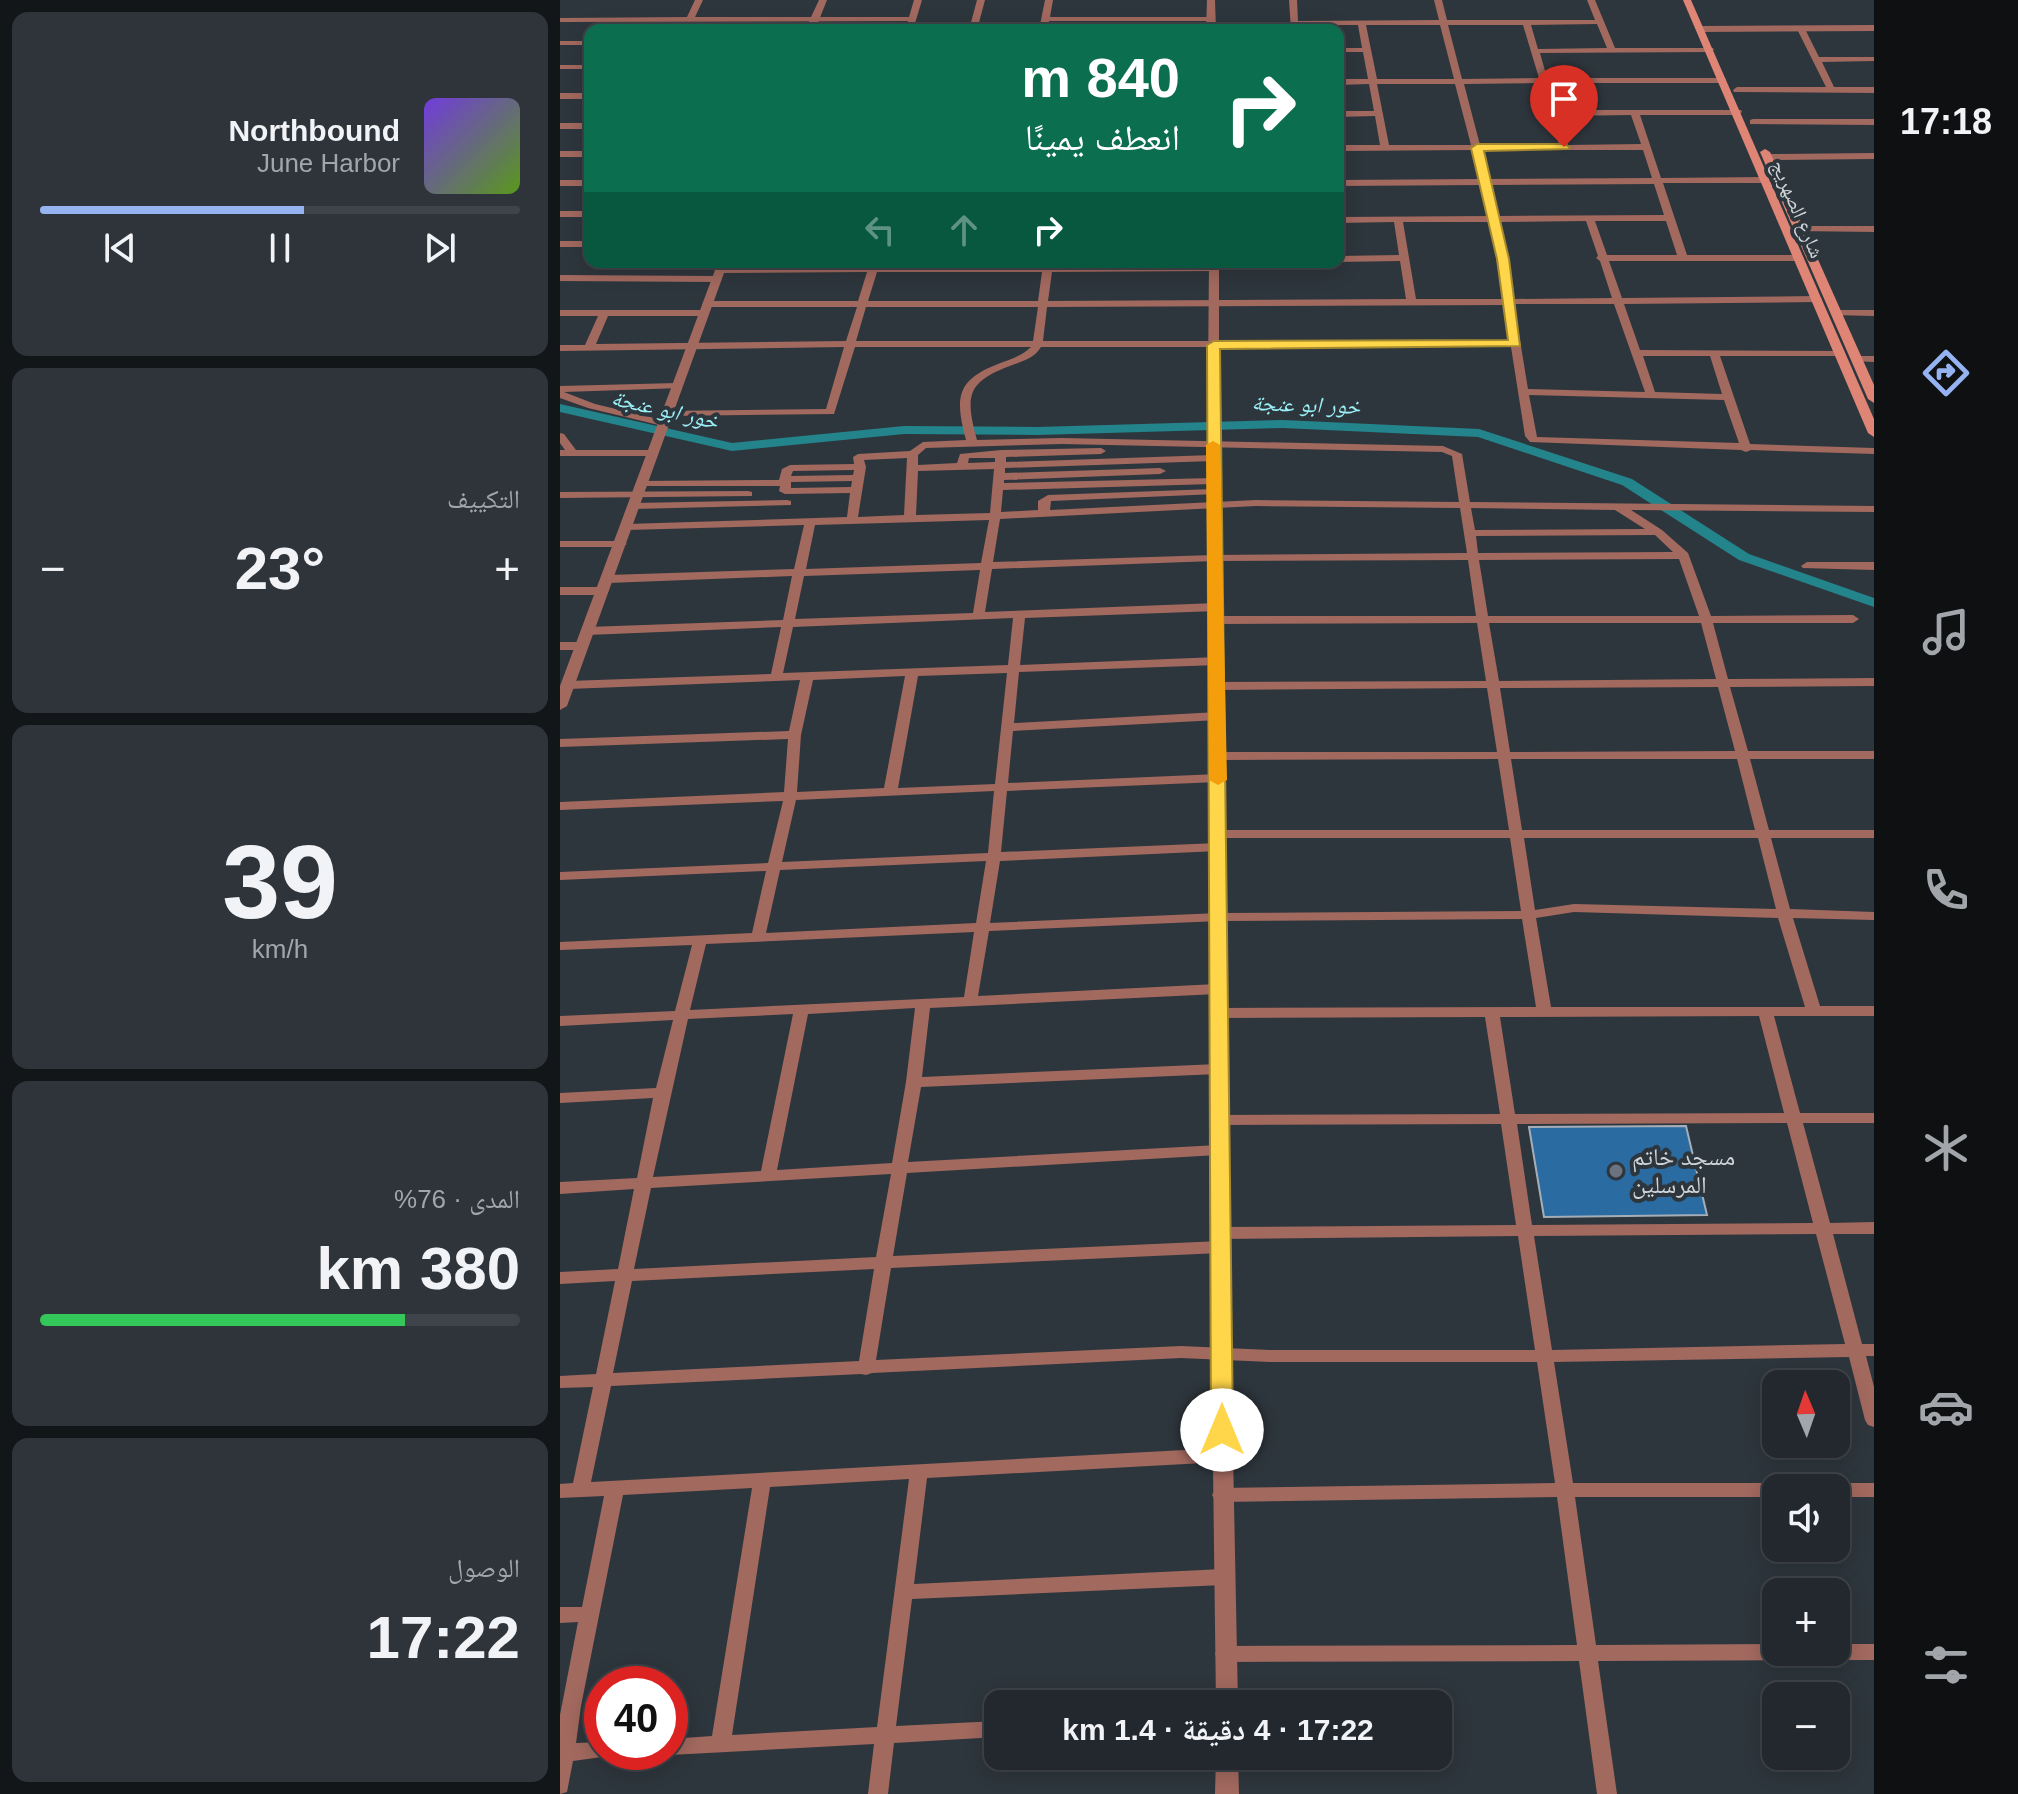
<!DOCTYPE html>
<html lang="ar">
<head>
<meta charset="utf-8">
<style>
	:root { --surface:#22282e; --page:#2e343a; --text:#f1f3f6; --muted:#a2a6aa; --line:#3f444a; --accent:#95b2f1 }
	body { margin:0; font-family:Helvetica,"Noto Naskh Arabic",sans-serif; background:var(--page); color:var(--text); direction:rtl; height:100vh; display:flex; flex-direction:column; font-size:30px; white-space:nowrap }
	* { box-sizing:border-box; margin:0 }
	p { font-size:26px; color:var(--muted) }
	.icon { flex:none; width:44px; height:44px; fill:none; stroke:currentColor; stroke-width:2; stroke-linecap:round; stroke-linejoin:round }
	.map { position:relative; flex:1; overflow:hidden; direction:ltr }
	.details { display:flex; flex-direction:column; gap:12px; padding:12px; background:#131619; width:560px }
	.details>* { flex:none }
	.top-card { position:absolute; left:24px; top:24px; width:760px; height:244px; border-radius:16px; box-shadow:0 4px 20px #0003,0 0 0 2px var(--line); direction:rtl; background:#0b6e4f; color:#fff; overflow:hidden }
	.needle { width:52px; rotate:358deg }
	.fabs { position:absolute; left:1202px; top:1370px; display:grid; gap:16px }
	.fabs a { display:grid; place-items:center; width:88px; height:88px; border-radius:16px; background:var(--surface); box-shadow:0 4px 20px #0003,0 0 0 2px var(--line); font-size:40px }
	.speed { position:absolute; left:24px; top:1666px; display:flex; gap:16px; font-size:40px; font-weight:700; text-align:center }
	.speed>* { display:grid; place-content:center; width:104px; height:104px; border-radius:50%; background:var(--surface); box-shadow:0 4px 20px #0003,0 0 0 2px var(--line); line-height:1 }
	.speed .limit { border:12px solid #d22; background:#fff; color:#111 }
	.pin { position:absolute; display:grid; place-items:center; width:68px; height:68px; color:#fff; margin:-82px -34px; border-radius:50% 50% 50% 0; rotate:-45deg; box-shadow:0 0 8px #0007 }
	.pin .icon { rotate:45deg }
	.me { position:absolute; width:88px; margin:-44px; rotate:0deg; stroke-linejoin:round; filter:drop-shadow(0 0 6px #0008) }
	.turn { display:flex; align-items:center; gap:28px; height:168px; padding:0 32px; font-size:36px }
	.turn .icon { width:104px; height:104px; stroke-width:2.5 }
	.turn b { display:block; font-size:56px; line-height:68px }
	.lanes { display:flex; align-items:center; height:76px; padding:0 32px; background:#0003; justify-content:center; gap:40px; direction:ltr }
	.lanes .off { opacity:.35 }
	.big { font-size:60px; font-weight:800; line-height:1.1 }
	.details .card { flex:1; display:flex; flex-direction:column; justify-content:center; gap:12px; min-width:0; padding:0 28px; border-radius:16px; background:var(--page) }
	.details .dial { align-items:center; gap:0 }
	.dial b { font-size:104px; line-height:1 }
	.song { display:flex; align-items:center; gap:24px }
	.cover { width:96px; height:96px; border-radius:12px; background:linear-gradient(135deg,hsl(260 70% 55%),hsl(90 70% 35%)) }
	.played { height:8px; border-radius:4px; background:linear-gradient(90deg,var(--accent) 55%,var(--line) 55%) }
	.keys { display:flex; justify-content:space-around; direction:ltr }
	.heat { display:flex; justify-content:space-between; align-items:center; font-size:44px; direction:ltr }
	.charge { height:12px; border-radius:6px; background:linear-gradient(90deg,#34c759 76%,var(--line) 0) }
	.trip { position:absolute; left:424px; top:1690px; width:468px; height:80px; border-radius:16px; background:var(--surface); box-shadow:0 4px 20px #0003,0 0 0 2px var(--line); font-weight:800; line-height:80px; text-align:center; direction:rtl }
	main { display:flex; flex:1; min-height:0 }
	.menu { display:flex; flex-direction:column; width:144px; justify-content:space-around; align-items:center; background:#0e1012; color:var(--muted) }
	.menu .icon { width:56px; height:56px }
	.menu .current { color:var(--accent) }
	.menu b { font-size:36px; color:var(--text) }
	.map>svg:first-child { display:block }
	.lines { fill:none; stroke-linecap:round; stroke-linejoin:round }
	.canal { fill:#23848c; fill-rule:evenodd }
	.building { fill:#2a6ba1; stroke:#a5aeb8; stroke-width:2 }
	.minor { fill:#a2695f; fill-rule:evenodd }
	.tertiary { fill:#a2695f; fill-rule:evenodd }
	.secondary { fill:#df8576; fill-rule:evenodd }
	.route { fill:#ffd54a; stroke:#a68a30; stroke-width:2 }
	.slow { fill:#f59e0b }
	.worship-dot { fill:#6b7280; stroke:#2e363d; stroke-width:3 }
	.labels { text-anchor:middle; stroke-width:8; stroke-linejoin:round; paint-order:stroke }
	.far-street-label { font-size:20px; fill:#cfd4d9; stroke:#2e363d }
	.far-water-label { font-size:22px; font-style:italic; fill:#9bf0f7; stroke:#2e363d }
	.poi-label { font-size:24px; fill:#cfd4d9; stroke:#2e363d; text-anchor:start }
</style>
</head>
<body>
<main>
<nav class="menu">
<b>17:18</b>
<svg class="icon current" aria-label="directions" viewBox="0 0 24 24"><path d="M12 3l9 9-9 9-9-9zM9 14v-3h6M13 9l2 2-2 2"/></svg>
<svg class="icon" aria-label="music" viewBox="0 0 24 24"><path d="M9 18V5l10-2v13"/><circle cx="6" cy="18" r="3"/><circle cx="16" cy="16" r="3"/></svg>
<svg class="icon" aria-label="phone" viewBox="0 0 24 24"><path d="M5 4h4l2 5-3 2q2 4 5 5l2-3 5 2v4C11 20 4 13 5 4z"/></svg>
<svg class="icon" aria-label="climate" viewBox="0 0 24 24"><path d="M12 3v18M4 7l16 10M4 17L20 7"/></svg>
<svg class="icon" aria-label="car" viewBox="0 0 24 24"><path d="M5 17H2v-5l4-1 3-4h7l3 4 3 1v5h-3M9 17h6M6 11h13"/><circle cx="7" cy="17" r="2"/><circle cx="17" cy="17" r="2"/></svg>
<svg class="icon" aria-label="filters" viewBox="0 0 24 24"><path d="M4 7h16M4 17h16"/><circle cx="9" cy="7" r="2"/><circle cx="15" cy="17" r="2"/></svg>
</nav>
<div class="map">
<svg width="1314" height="1794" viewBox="0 0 1314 1794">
	<rect width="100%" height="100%" fill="#2e363d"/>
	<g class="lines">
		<path class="canal" d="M0,404L172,443L344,426L477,427L723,420L919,429L1072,479L1189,554L1314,598V607L1179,560L1062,485L918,437L723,428L477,435L344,434L172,451L0,412Z"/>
	</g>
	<path class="building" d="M1126,1126L1147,1215L984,1217L969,1127Z"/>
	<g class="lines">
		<g class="minor">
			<path d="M135,0H143L135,17H349L354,0H362L353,30H345L348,21L0,22V18L127,17Z"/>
			<path d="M417,0H425L417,30H409Z"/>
			<path d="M485,0H493L490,17H651L655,19L651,21H489L487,30H479Z"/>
			<path d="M729,0H737L738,21L879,20L874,0H882L887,20H1035L1027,0H1035L1055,48H1153L1154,50L1150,52L980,53L987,78H1165L1166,80L1162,83H989L997,110H1181L1182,112L1178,115H1080L1101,178L1205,177L1210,180L1205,183H1103L1127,255H1239L1244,258L1239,261H1049L1062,298L1257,296L1262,299L1257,302L1064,304L1080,350L1284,351L1285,353L1280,356H1160L1190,444L1314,448V454L1191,450L1186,452L1181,450L970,442L965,436L951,347H481C475,357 466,360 455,364C408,381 404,393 417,440L502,438L883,446L902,454L910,502L1314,506V512L1071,510L1102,530L1128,553L1151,616L1293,615L1299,619L1293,623H1153L1168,679L1314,678V686L1170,687L1188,751H1314V759H1190L1209,830H1314V838H1211L1230,909L1314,912V920L1233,918L1260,1006H1314V1016H1214L1240,1113H1314V1123H1243L1270,1223L1314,1222V1234H1273L1302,1344H1314V1356H1306L1314,1387V1427L1308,1425L1305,1420L1289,1357L994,1362L1013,1483H1216L1224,1488H1216V1497H1015L1036,1645L1216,1644V1652H1276V1644H1314V1660L1038,1661L1057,1794H1037L1019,1661L665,1662L658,1660L655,1654L658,1648L665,1646L1017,1645L997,1497L661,1502L655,1500L652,1495L655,1490L661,1488L995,1483L977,1362H710L621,1358L312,1373L306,1375L301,1374L51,1386L31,1482L662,1448L668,1450L671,1455L668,1460L662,1462L367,1478L354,1584L663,1569L670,1572L672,1577L670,1582L663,1585L352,1599L336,1726L438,1721V1737L334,1743L328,1794H308L314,1744L110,1755L103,1753L110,1752V1739L152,1736L192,1488L63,1495L21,1706L16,1743L42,1742V1752H51L49,1756L13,1761L7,1792L0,1794V1715L18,1622L0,1623V1607H22L44,1496L0,1498V1484L13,1483L33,1387L0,1388V1376L36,1374L55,1281L0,1284V1272L58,1269L74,1189L0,1194V1182L77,1178L93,1098L0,1103V1093L96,1088L113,1020L0,1026V1016L115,1011L132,945L0,950V942L192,933L206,871L0,880V872L208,863L223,801L0,810V802L224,792L228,739L0,747V739L229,731L240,680L8,689L2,685L8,681L211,674L221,627L27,635L21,631L27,627L223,620L232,576L48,583L42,579L48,575L234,569L244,525L67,530L61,527L67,524L287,517L290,493L225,494L219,491L220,486H82L76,483L78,481L219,480L222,469L230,465L294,464L293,457L298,454L350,451L363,442L406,440C394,395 397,379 443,362C453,358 463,355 471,347H295L274,414L107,416L103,415V411L266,409L284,347L0,351V345H25L38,316H0V310H144L149,313L144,316H48L36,344L286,341L297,307H147L142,304L147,301H298L307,272L159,273L154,270L159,267L309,266L310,262H320L318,266H483V262H493L492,266L654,265L659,268L654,271L492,272L488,301L846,299L840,261L778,262V256L839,255L834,222L778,223V217L929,216L921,185L778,186V180L919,179L912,150L778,151V145H820L815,116L778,117V111H814L809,84L778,85V79H808L803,52H778V48H802L798,25H739V30H731ZM1037,24L1047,48L978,49L971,25ZM806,25H880L894,79H817ZM888,25H963L979,78L902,79ZM980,83L999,145H920L904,84ZM817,84H895L911,145H829ZM1071,115L1081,144L1008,145L999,116ZM921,150H1083L1092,178L928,179ZM1094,184L1104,215L938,216L930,185ZM1026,221L1038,256L1036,258L1040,261L1052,298L953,299L940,222ZM1035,221H1106L1117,255H1047ZM843,222H930L943,299H856ZM317,272H482L478,301H308ZM954,304H1054L1085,392L968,389ZM944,305L950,341H483L487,307ZM306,307H478L473,341H296ZM1083,356H1150L1162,394L1095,392ZM969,395L1164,400L1179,443L977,437ZM502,444L882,452L892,456L899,502L696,500L490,510L491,501L657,494V490L653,489L488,495L478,501V510L441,512L443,490L653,484L659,481L653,478L444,483V480L600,474L606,471L600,468L445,473V468L653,461L658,458L653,455L446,462V457L541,454L546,451L541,448L441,450L400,454L397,463L358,465V455L366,448ZM347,458L344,515L298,517L306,467L304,460ZM409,458H435V462L408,463ZM434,469L430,513L356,515L358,471ZM294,470L293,475L231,476L233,471ZM292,481L291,487L231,488V482ZM696,506L900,508L907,553L654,555L433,562L440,519ZM911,508L1055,510L1085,529L915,530ZM429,520L421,563L246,569L255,525ZM1095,535L1113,552L918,553L916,536ZM1119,559L1139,616H928L919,560ZM908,560L916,616H657L651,620L657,624L917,623L926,681L658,682L652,686L658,690L927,688L937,752H659L652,756L659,760L938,759L949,830H658L651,834L658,838H950L961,911L659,913L430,923L440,861L658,851L665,847L658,843L441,852L447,791L658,782L665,778L658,774L448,783L453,731L658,720L664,716L658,712L454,723L459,672L658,665L664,661L658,657L460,665L465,618L657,611L663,607L657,603L425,612L432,569L654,561ZM420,570L413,613L235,619L244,576ZM453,618L448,665L223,673L233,627ZM929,623H1141L1156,679L939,681ZM447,673L435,784L338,788L358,676ZM345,676L324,788L237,792L241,735L253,680ZM1158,687L1175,751L950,752L940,688ZM951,759H1177L1195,830H962ZM434,791L428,853L222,862L236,800ZM964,838H1198L1216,909L1014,904L975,910ZM426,861L416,923L206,933L220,870ZM1014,912L1218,918L1245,1007H991L976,918ZM962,919L976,1007L658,1008L651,1013L658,1018L925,1017L940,1114L658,1115L653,1116L650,1120L653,1124L658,1125L941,1124L956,1225L659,1227L653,1229L651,1233L653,1237L659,1239L958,1236L975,1350H710L621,1346L316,1360L331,1268L660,1253L666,1251L668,1247L666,1243L660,1241L333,1256L347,1173L658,1155L664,1154L666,1150L664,1146L658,1145L348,1162L361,1087L658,1074L666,1069L658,1064L362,1077L370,1008L657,994L664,989L657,984L418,996L429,931L659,921ZM414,932L404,997L130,1010L146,944ZM355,1008L346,1082L332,1163L217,1170L248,1014ZM233,1014L201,1171L93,1177L128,1019ZM1199,1016L1224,1113L955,1114L940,1017ZM1227,1123L1253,1223L972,1225L957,1124ZM331,1174L316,1257L74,1269L91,1188ZM1256,1234L1285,1344L992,1350L974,1236ZM314,1269L299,1361L53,1373L72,1281ZM349,1479L317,1727L172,1735L210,1487Z"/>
			<path d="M1241,27L1245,29L1259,57H1314V61L1262,62L1274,87H1314V93L1174,92L1173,90L1177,87H1266L1237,29Z"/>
			<rect x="0" y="41" width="30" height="4"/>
			<rect x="0" y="65" width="30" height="4"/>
			<path d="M1193,119H1314V125L1190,124V120Z"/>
			<rect x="0" y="123" width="30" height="6"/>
			<rect x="0" y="151" width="30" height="6"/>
			<path d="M1314,153V159L1207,160L1203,157L1207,154Z"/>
			<rect x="0" y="180" width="30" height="6"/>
			<rect x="0" y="211" width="30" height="6"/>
			<path d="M1239,226H1314V232L1236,231L1234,229Z"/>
			<rect x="0" y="241" width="30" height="6"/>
			<path d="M0,275L156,276L161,279L156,282L0,281Z"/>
			<path d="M1276,310H1314V316L1272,315V311Z"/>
			<path d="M1297,356H1314V362L1293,361L1292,359Z"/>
			<path d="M117,383L122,386L121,388L4,392L35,404L107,421L108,423L103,426L28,408L0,398V386Z"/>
			<path d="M0,433L4,434L16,450H92L97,453L92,456H0V450H5L0,443Z"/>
			<path d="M188,491L192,492V496L0,498V492Z"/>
			<path d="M227,500L231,501V505L74,509L68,506L74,503Z"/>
			<path d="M0,541H61L67,544L61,547H0Z"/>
			<path d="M1247,562H1314V570L1243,568L1241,566Z"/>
			<path d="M0,587H43L49,591L43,595H0Z"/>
			<path d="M0,642H22L28,646L22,650H0Z"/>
			<path d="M1276,1483H1314V1497H1276V1488H1268Z"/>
		</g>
		<g class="tertiary">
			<path d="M259,0H267L255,30H245Z"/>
			<path d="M647,0H655L656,30H646Z"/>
			<path d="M1314,25V31L1141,32L1136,29L1141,26Z"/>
			<rect x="0" y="93" width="30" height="6"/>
			<path d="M158,262H168L7,706L0,710V686Z"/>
			<path d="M649,262H659V492L666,756L667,1150L678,1704H656L649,1150L652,756L647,492Z"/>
			<path d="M656,1756H678L679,1794H655Z"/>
		</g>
		<g class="secondary">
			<path d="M1123,0H1131L1314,419V437L1308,433Z"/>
			<path d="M1205,149L1210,152L1314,385V403L1308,399L1200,152Z"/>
		</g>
	</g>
	<path class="route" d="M1004,144L1010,147L1008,149L924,151L949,259L960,346L660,349L673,1430L670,1436L662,1439L654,1436L651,1430L647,345L654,341L948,340L937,259L911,148L917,144Z"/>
	<path class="slow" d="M653,441L660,445L667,780L658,785L649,780L646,445Z"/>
	<circle class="worship-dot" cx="1056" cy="1171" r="8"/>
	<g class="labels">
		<g class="far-street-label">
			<text transform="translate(1238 209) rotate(67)" y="7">شارع الصهريج</text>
		</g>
		<g class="far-water-label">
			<text transform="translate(746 404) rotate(2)" y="8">خور ابو عنجة</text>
			<text transform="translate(105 409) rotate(13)" y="8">خور ابو عنجة</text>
		</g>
		<g class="poi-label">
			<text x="1072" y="1165">مسجد خاتم<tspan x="1072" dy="28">المرسلين</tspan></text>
		</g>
	</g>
</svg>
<div class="fabs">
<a><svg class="needle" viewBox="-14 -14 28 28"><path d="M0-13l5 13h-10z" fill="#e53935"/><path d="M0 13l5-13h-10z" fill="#a2a6aa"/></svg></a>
<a><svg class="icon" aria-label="sound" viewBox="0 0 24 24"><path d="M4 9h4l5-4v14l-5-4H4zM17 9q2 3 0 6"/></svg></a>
<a>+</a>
<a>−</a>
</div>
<div class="speed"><div class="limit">40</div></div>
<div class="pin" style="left:1004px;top:147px;background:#d93025"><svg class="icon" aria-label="arrive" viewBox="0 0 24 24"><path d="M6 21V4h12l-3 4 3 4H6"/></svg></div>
<svg class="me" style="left:662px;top:1430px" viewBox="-20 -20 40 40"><circle r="19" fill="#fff"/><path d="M0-13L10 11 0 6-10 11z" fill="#ffd54a"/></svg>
<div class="trip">17:22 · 4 دقيقة · 1.4 km</div>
<div class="top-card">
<div class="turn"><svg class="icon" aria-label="right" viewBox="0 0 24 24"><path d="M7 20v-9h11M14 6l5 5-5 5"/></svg><div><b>840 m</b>انعطف يمينًا</div></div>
<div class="lanes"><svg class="icon off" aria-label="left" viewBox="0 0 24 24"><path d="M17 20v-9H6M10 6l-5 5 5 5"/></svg><svg class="icon off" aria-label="ahead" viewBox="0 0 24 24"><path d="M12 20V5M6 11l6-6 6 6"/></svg><svg class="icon" aria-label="right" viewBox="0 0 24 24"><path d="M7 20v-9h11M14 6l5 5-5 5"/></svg></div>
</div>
</div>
<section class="details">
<div class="card">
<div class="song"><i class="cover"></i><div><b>Northbound</b><p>June Harbor</p></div></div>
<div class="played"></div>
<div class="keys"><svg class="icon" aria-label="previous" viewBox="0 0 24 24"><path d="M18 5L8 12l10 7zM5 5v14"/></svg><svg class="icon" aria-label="pause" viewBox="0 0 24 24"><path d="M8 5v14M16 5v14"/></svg><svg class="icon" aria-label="next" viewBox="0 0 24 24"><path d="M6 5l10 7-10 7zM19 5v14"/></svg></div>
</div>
<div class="card"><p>التكييف</p>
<div class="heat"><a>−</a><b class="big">23°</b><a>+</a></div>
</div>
<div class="card dial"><b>39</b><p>km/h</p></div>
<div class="card"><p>المدى · 76%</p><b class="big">380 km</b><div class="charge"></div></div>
<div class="card"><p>الوصول</p><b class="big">17:22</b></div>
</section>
</main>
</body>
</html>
